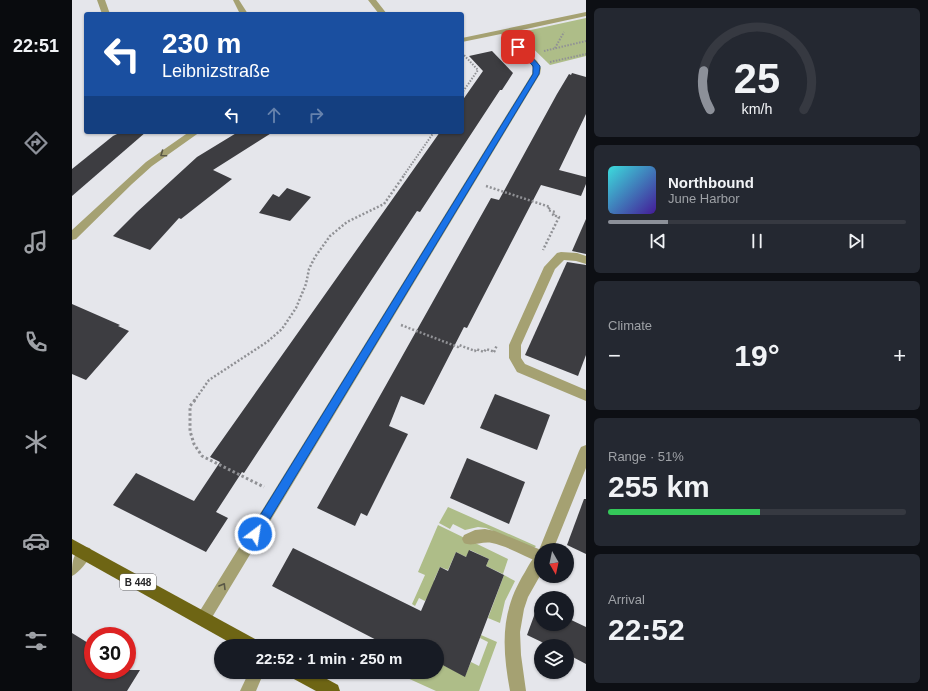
<!DOCTYPE html>
<html lang="en">
<head>
<meta charset="utf-8">
<style>
	:root { --surface:#171b24; --page:#242831; --text:#f1f3f6; --muted:#9ea1a6; --line:#363941; --accent:#8c9099 }
	body { margin:0; font-family:Arial,sans-serif; background:var(--page); color:var(--text); height:100vh; display:flex; flex-direction:column; font-size:15px; white-space:nowrap }
	* { box-sizing:border-box; margin:0 }
	p { font-size:13px; color:var(--muted) }
	.icon { flex:none; width:22px; height:22px; fill:none; stroke:currentColor; stroke-width:2; stroke-linecap:round; stroke-linejoin:round }
	.map { position:relative; flex:1; overflow:hidden }
	.details { display:flex; flex-direction:column; gap:8px; padding:8px; background:#0d0f14; width:342px }
	.details>* { flex:none }
	.top-card { position:absolute; left:12px; top:12px; width:380px; height:122px; border-radius:4px; box-shadow:0 1px 3px #0004; background:#1a4fa0; color:#fff; overflow:hidden }
	.needle { width:26px; rotate:171deg }
	.fabs { position:absolute; left:462px; top:543px; display:grid; gap:8px }
	.fabs a { display:grid; place-items:center; width:40px; height:40px; border-radius:50%; background:var(--surface); box-shadow:0 1px 3px #0004; font-size:20px }
	.speed { position:absolute; left:12px; top:627px; display:flex; gap:8px; font-size:20px; font-weight:700; text-align:center }
	.speed>* { display:grid; place-content:center; width:52px; height:52px; border-radius:50%; background:var(--surface); box-shadow:0 1px 3px #0004; line-height:1 }
	.speed .limit { border:6px solid #d22; background:#fff; color:#111 }
	.pin { position:absolute; display:grid; place-items:center; width:34px; height:34px; color:#fff; margin:-17px; border-radius:8px; box-shadow:0 2px 6px #0006 }
	.me { position:absolute; width:44px; margin:-22px; rotate:31deg; stroke-linejoin:round; filter:drop-shadow(0 0 3px #0008) }
	.turn { display:flex; align-items:center; gap:14px; height:84px; padding:0 12px; font-size:18px }
	.turn .icon { width:52px; height:52px; stroke-width:2.5 }
	.turn b { display:block; font-size:28px; line-height:34px }
	.lanes { display:flex; align-items:center; height:38px; padding:0 12px; background:#0003; justify-content:center; gap:20px; direction:ltr }
	.lanes .off { opacity:.35 }
	.big { font-size:30px; font-weight:600; line-height:1.1 }
	.details .widget { flex:1; display:flex; flex-direction:column; justify-content:center; gap:6px; min-width:0; padding:0 14px; border-radius:6px; background:var(--page) }
	.details .dial { align-items:center; gap:0 }
	.dial svg { height:104px; overflow:visible; fill:none; stroke:var(--line); stroke-width:7; stroke-linecap:round; text-anchor:middle }
	.dial text { fill:var(--text); stroke:none }
	.song { display:flex; align-items:center; gap:12px }
	.cover { width:48px; height:48px; border-radius:6px; background:linear-gradient(135deg,hsl(180 70% 55%),hsl(260 70% 35%)) }
	.played { height:4px; border-radius:2px; background:linear-gradient(90deg,var(--accent) 20%,var(--line) 20%) }
	.keys { display:flex; justify-content:space-around; direction:ltr }
	.heat { display:flex; justify-content:space-between; align-items:center; font-size:22px; direction:ltr }
	.charge { height:6px; border-radius:3px; background:linear-gradient(90deg,#34c759 51%,var(--line) 0) }
	.trip { position:absolute; left:142px; top:639px; width:230px; height:40px; border-radius:20px; background:var(--surface); box-shadow:0 1px 3px #0004; font-weight:600; line-height:40px; text-align:center }
	main { display:flex; flex:1; min-height:0 }
	.menu { display:flex; flex-direction:column; width:72px; justify-content:space-around; align-items:center; background:#090b0e; color:var(--muted) }
	.menu .icon { width:28px; height:28px }
	.menu .on { color:var(--accent) }
	.menu b { font-size:18px; color:var(--text) }
	.map>svg:first-child { display:block }
	.green { fill:#aebd88 }
	.building { fill:#3d3d41 }
	.lines { fill:none; stroke-linecap:round; stroke-linejoin:round }
	.path-far2 { stroke:#909195; stroke-width:2; stroke-dasharray:1.5 1.5; stroke-linecap:butt }
	.path-far1 { stroke:#909195; stroke-width:2.5; stroke-dasharray:2 2; stroke-linecap:butt }
	.path { stroke:#909195; stroke-width:3; stroke-dasharray:2.5 2.5; stroke-linecap:butt }
	.lane { fill:#a5a172; fill-rule:evenodd }
	.street { fill:#a5a172; fill-rule:evenodd }
	.primary { fill:#6e6514; fill-rule:evenodd }
	.oneway { stroke:#595746 }
	.route { fill:#1a73e8; stroke:#114b97 }
	.labels { text-anchor:middle; stroke-width:4; stroke-linejoin:round; paint-order:stroke }
	.shield { fill:#fff; stroke:#676768; stroke-width:1 }
	.shield-label { font-size:10px; font-weight:bold; fill:#262628 }
</style>
</head>
<body>
<main>
<nav class="menu">
<b>22:51</b>
<svg class="icon on" aria-label="directions" viewBox="0 0 24 24"><path d="M12 3l9 9-9 9-9-9zM9 14v-3h6M13 9l2 2-2 2"/></svg>
<svg class="icon" aria-label="music" viewBox="0 0 24 24"><path d="M9 18V5l10-2v13"/><circle cx="6" cy="18" r="3"/><circle cx="16" cy="16" r="3"/></svg>
<svg class="icon" aria-label="phone" viewBox="0 0 24 24"><path d="M5 4h4l2 5-3 2q2 4 5 5l2-3 5 2v4C11 20 4 13 5 4z"/></svg>
<svg class="icon" aria-label="climate" viewBox="0 0 24 24"><path d="M12 3v18M4 7l16 10M4 17L20 7"/></svg>
<svg class="icon" aria-label="car" viewBox="0 0 24 24"><path d="M5 17H2v-5l4-1 3-4h7l3 4 3 1v5h-3M9 17h6M6 11h13"/><circle cx="7" cy="17" r="2"/><circle cx="17" cy="17" r="2"/></svg>
<svg class="icon" aria-label="filters" viewBox="0 0 24 24"><path d="M4 7h16M4 17h16"/><circle cx="9" cy="7" r="2"/><circle cx="15" cy="17" r="2"/></svg>
</nav>
<div class="map">
<svg width="514" height="691" viewBox="0 0 514 691">
	<rect width="100%" height="100%" fill="#e5e6eb"/>
	<g class="green">
		<path d="M514,18V56L478,65L445,33Z"/>
		<path d="M376,507L464,546L462,548L414,528L406,527L393,530L381,524L378,529L367,523Z"/>
		<path d="M366,525L436,559L431,574L414,566L417,559L398,550L394,557L384,552L376,570L368,567L362,580L363,601L355,598L353,601L347,598L343,606L340,604L353,575L346,572Z"/>
		<path d="M432,575L443,581L433,601L428,623L416,618Z"/>
		<path d="M409,635L425,642L407,691H364L322,672H365V662L393,676L399,662L407,666L416,642L408,638Z"/>
	</g>
	<g class="building">
		<path d="M420,51L441,73L430,90H428L348,212L345,211L172,473L170,472L144,512L156,518L134,552L41,505L64,473L122,501L148,462L138,457L368,132H390V101L411,71L397,56Z"/>
		<path d="M500,73L514,77V114L487,170L514,177V184L509,196L469,185L395,328L392,327L352,405L329,396L317,426L336,434L295,516L289,513L283,526L245,508L419,198L427,200L485,94L497,74L499,75Z"/>
		<path d="M49,132H74L0,196V169L41,136Z"/>
		<path d="M166,132H201L141,170L160,179L109,219L107,218L78,250L41,236L65,212L125,157Z"/>
		<path d="M215,188L239,197L218,221L187,213L201,194L207,197Z"/>
		<path d="M514,219V254L500,251Z"/>
		<path d="M495,262L514,265V355L506,376L453,355Z"/>
		<path d="M0,304L48,325L46,326L57,331L14,380L0,374Z"/>
		<path d="M423,394L478,415L465,450L408,428Z"/>
		<path d="M395,458L453,482L437,524L378,498Z"/>
		<path d="M512,499H514V554L495,545Z"/>
		<path d="M221,548L349,611L368,567L376,571L384,552L394,557L397,550L417,559L414,566L432,575L393,677L365,662V646H316L200,586Z"/>
		<path d="M466,605L469,606V624H495V618L514,627V664L495,654V646H478L455,635Z"/>
		<path d="M0,633L21,646V670H68L55,691H0Z"/>
	</g>
	<g class="lines">
		<g class="path-far2">
			<path d="M483,48L492,32"/>
			<path d="M472,51L514,41"/>
			<path d="M390,53L406,70L390,93"/>
			<path d="M478,62L514,54"/>
			<path d="M332,175L362,132"/>
		</g>
		<g class="path-far1">
			<path d="M414,186L478,207L476,210L483,212L481,215L487,217L471,250"/>
			<path d="M329,325L386,347L387,345L403,351L404,349L412,352L414,349L423,352"/>
			<path d="M422,352L425,345"/>
			<path d="M122,401L137,380L195,342L210,329L224,308L234,284L237,269L243,257L258,236L275,222L312,204L333,174"/>
		</g>
		<path class="path" d="M123,400L118,406V431L122,444L130,456L192,487"/>
		<g class="lane">
			<path d="M161,0H167L176,14H168Z"/>
			<path d="M413,529L423,531L469,550V563C454,557 435,546 420,543C410,541 400,547 392,543L390,539L392,535L403,530Z"/>
			<path d="M13,547L18,548L20,553C16,561 8,572 0,576C0,563 0,552 13,547Z"/>
			<path d="M177,672H192L184,691H168Z"/>
		</g>
		<g class="street">
			<path d="M25,0H33L38,14H30Z"/>
			<path d="M296,0H304L315,14H307Z"/>
			<path d="M514,12V16L436,33L465,61L469,68L468,74L136,624L131,627L126,624L123,619L126,614L460,74L461,68L459,64L429,34L390,42V38Z"/>
			<path d="M117,132H128L80,166L60,184L4,239L0,240V230L74,162Z"/>
			<path d="M489,252L505,253L514,256V264L504,261L492,260L483,269L449,345V358L453,364L514,390V401L445,372L437,358V345L472,267L485,253Z"/>
			<path d="M514,445V468L481,550H469V574L456,597L452,609L448,632L449,655L454,691H438C430,647 428,612 453,572C457,565 461,556 468,553L467,550L507,451L509,447Z"/>
		</g>
		<g class="primary">
			<path d="M0,539L185,640L187,646H164L0,554Z"/>
			<path d="M218,672H242L266,685L268,691H244L220,678Z"/>
		</g>
	</g>
	<defs><path id="oneway-chevron" d="M-2-3.5L2.5 0L-2 3.5" fill="none" stroke-width="1.6" stroke-linecap="round" stroke-linejoin="round"/></defs>
	<g class="oneway">
		<use href="#oneway-chevron" transform="translate(91 154) rotate(145)"/>
		<use href="#oneway-chevron" transform="translate(151 586) rotate(-59)"/>
	</g>
	<path class="route" d="M444,45H449L468,66L467,74L187,537L183,539L179,537L177,534L179,530L461,74V66L444,48Z"/>
	<g class="labels">
		<rect class="shield" x="48" y="574" width="36" height="16" rx="3"/>
		<g class="shield-label">
			<text x="66" y="586">B 448</text>
		</g>
	</g>
</svg>
<div class="fabs">
<a><svg class="needle" viewBox="-14 -14 28 28"><path d="M0-13l5 13h-10z" fill="#e53935"/><path d="M0 13l5-13h-10z" fill="#9ea1a6"/></svg></a>
<a><svg class="icon" aria-label="search" viewBox="0 0 24 24"><circle cx="10" cy="10" r="6"/><path d="M15 15l6 6"/></svg></a>
<a><svg class="icon" aria-label="layers" viewBox="0 0 24 24"><path d="M12 4l9 5-9 5-9-5zM3 14l9 5 9-5"/></svg></a>
</div>
<div class="speed"><div class="limit">30</div></div>
<div class="pin" style="left:446px;top:47px;background:#d93025"><svg class="icon" aria-label="arrive" viewBox="0 0 24 24"><path d="M6 21V4h12l-3 4 3 4H6"/></svg></div>
<svg class="me" style="left:183px;top:534px" viewBox="-20 -20 40 40"><circle r="17" fill="#1a73e8" stroke="#fff" stroke-width="3"/><path d="M0-11L8 9 0 5-8 9z" fill="#fff"/></svg>
<div class="trip">22:52 · 1 min · 250 m</div>
<div class="top-card">
<div class="turn"><svg class="icon" aria-label="left" viewBox="0 0 24 24"><path d="M17 20v-9H6M10 6l-5 5 5 5"/></svg><div><b>230 m</b>Leibnizstraße</div></div>
<div class="lanes"><svg class="icon" aria-label="left" viewBox="0 0 24 24"><path d="M17 20v-9H6M10 6l-5 5 5 5"/></svg><svg class="icon off" aria-label="ahead" viewBox="0 0 24 24"><path d="M12 20V5M6 11l6-6 6 6"/></svg><svg class="icon off" aria-label="right" viewBox="0 0 24 24"><path d="M7 20v-9h11M14 6l5 5-5 5"/></svg></div>
</div>
</div>
<section class="details">
<div class="widget dial"><svg viewBox="0 0 100 80">
<path d="M14 69A42 42 0 1 1 86 69"/>
<path d="M14 69A42 42 0 0 1 9 39" stroke="#8c9099"/>
<text x="50" y="56" font-size="32" font-weight="700">25</text>
<text x="50" y="72" font-size="11">km/h</text>
</svg></div>
<div class="widget">
<div class="song"><i class="cover"></i><div><b>Northbound</b><p>June Harbor</p></div></div>
<div class="played"></div>
<div class="keys"><svg class="icon" aria-label="previous" viewBox="0 0 24 24"><path d="M18 5L8 12l10 7zM5 5v14"/></svg><svg class="icon" aria-label="pause" viewBox="0 0 24 24"><path d="M8 5v14M16 5v14"/></svg><svg class="icon" aria-label="next" viewBox="0 0 24 24"><path d="M6 5l10 7-10 7zM19 5v14"/></svg></div>
</div>
<div class="widget"><p>Climate</p>
<div class="heat"><a>−</a><b class="big">19°</b><a>+</a></div>
</div>
<div class="widget"><p>Range · 51%</p><b class="big">255 km</b><div class="charge"></div></div>
<div class="widget"><p>Arrival</p><b class="big">22:52</b></div>
</section>
</main>
</body>
</html>
